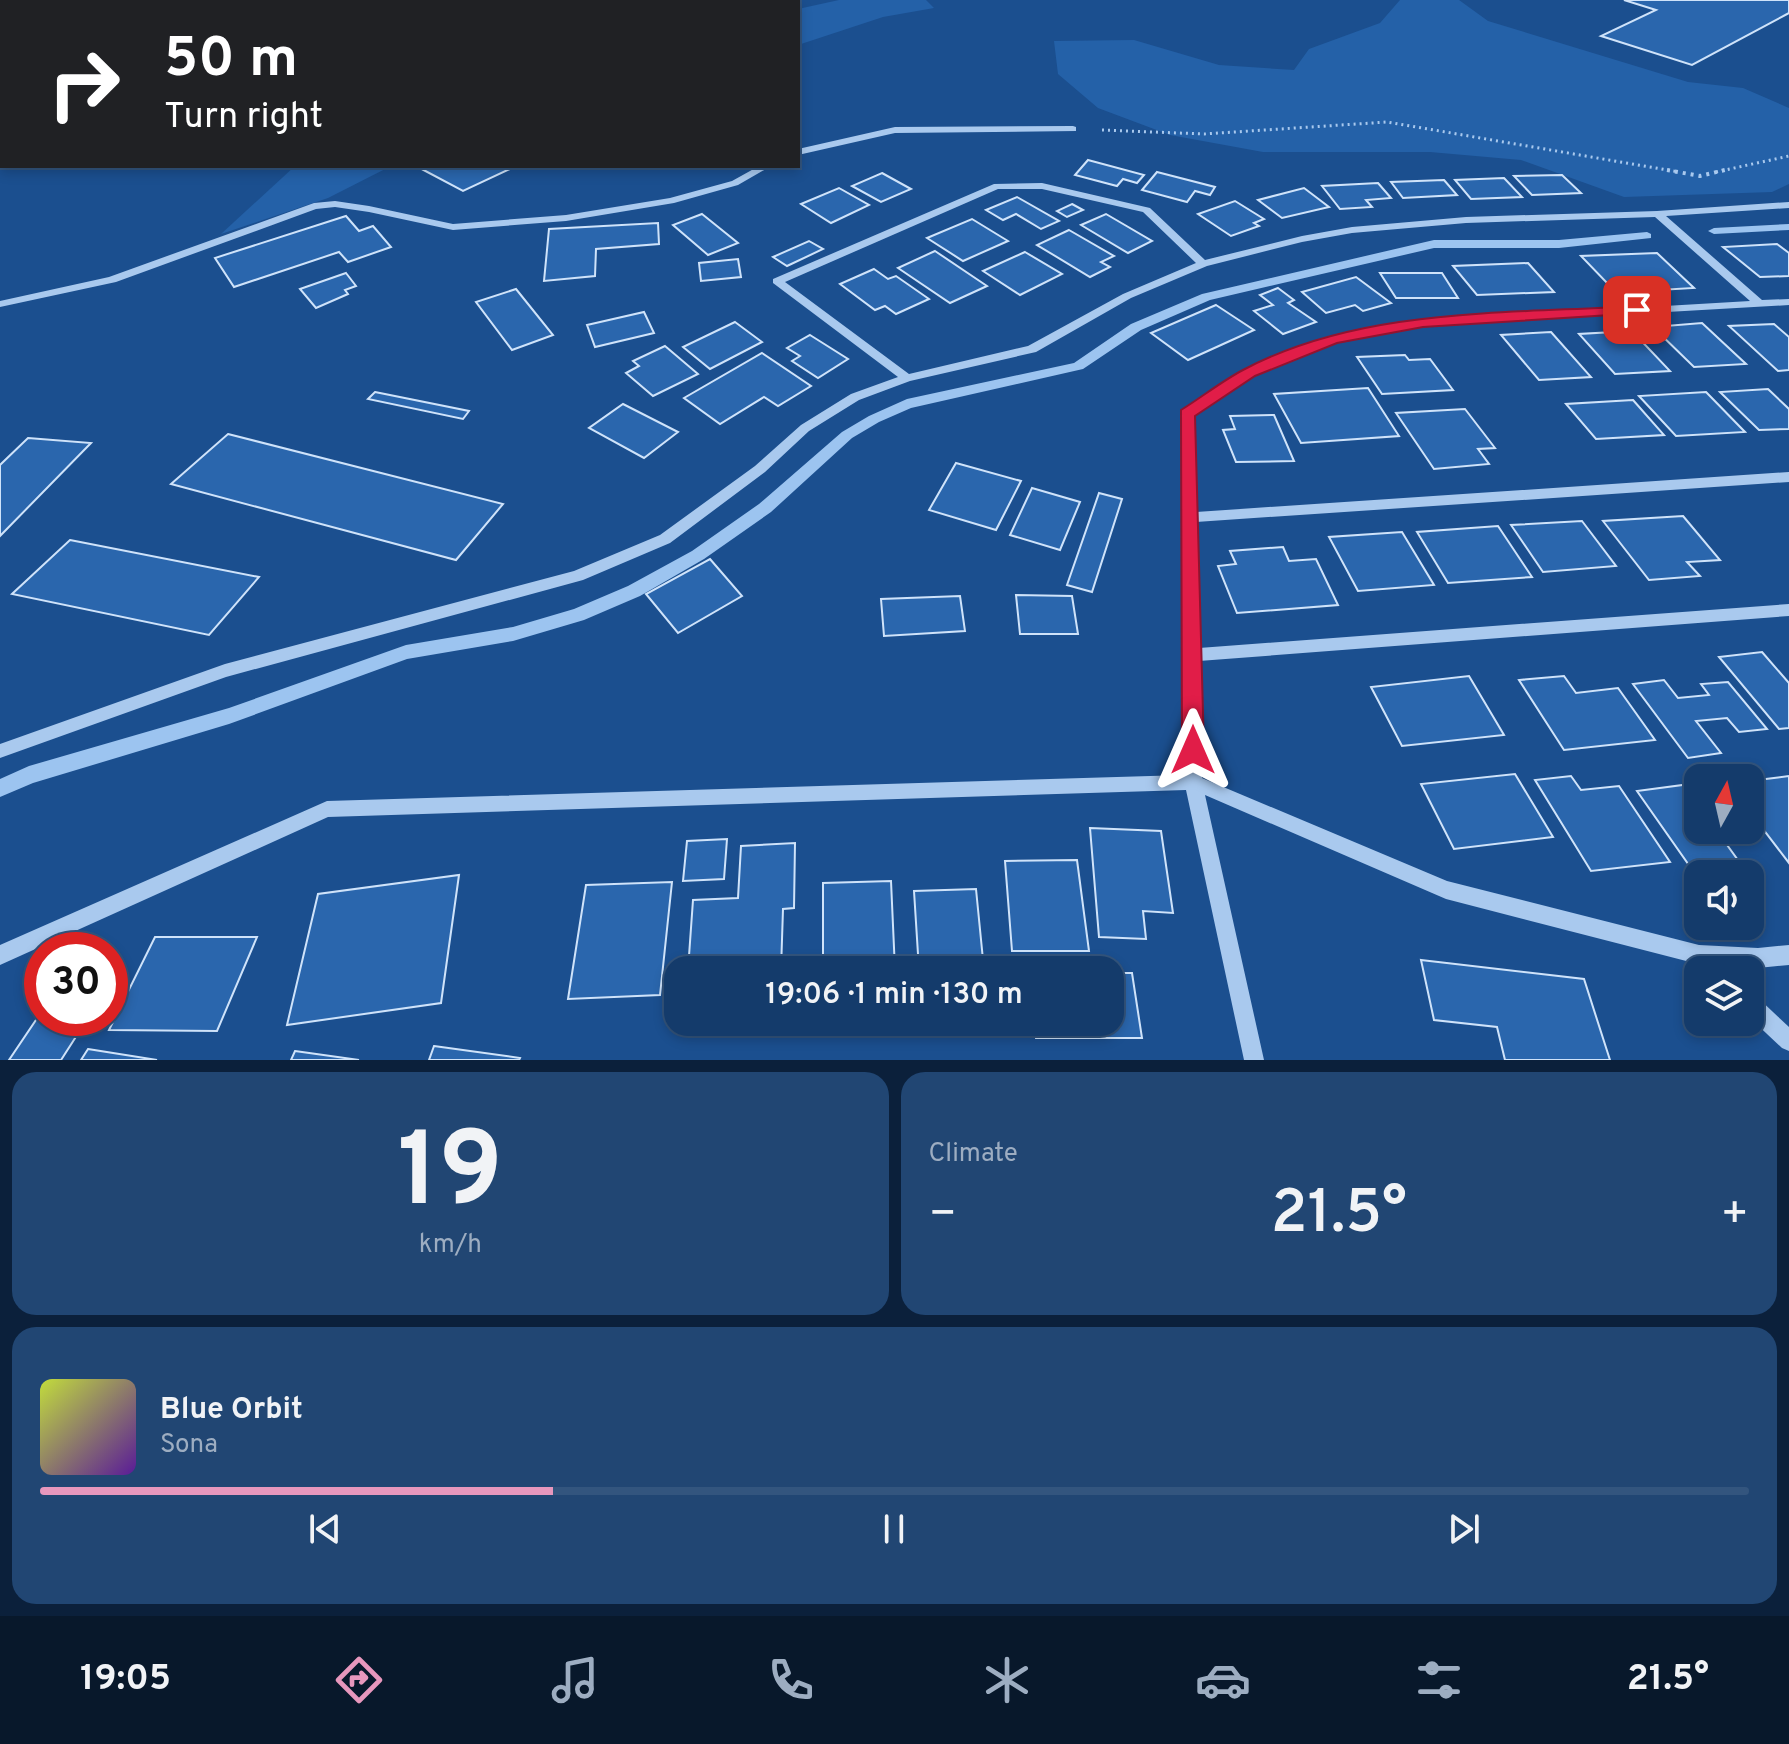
<!DOCTYPE html>
<html lang="en">
<head>
<meta charset="utf-8">
<style>
	:root { --surface:#143b6b; --page:#214673; --text:#f1f3f6; --muted:#9dadc1; --line:#33557e; --accent:#e797bd }
	body { margin:0; font-family:Overpass,sans-serif; background:var(--page); color:var(--text); height:100vh; display:flex; flex-direction:column; font-size:30px; white-space:nowrap }
	* { box-sizing:border-box; margin:0 }
	p { font-size:26px; color:var(--muted) }
	.icon { flex:none; width:44px; height:44px; fill:none; stroke:currentColor; stroke-width:2; stroke-linecap:round; stroke-linejoin:round }
	.map { position:relative; height:1060px; overflow:hidden }
	.drawer { display:flex; flex-direction:column; gap:12px; padding:12px; background:#0b203b; flex:1 }
	.drawer>* { flex:none }
	.guide { position:absolute; left:0px; top:0px; width:800px; height:168px; box-shadow:0 4px 12px #0003,0 0 0 2px var(--line); background:#202124; color:#fff; overflow:hidden }
	.needle { width:52px; rotate:8deg }
	.controls { position:absolute; left:1684px; top:764px; display:grid; gap:16px }
	.controls a { display:grid; place-items:center; width:80px; height:80px; border-radius:16px; background:var(--surface); box-shadow:0 4px 12px #0003,0 0 0 2px var(--line); font-size:40px }
	.speed { position:absolute; left:24px; top:932px; display:flex; gap:16px; font-size:40px; font-weight:700; text-align:center }
	.speed>* { display:grid; place-content:center; width:104px; height:104px; border-radius:50%; background:var(--surface); box-shadow:0 4px 12px #0003,0 0 0 2px var(--line); line-height:1 }
	.speed .limit { border:12px solid #d22; background:#fff; color:#111 }
	.pin { position:absolute; display:grid; place-items:center; width:68px; height:68px; color:#fff; margin:-34px; border-radius:16px; box-shadow:0 4px 12px #0006 }
	.me { position:absolute; width:88px; margin:-44px; rotate:0deg; stroke-linejoin:round; filter:drop-shadow(0 0 6px #0008) }
	.turn { display:flex; align-items:center; gap:28px; height:168px; padding:0 32px; font-size:36px }
	.turn .icon { width:104px; height:104px; stroke-width:2.5 }
	.turn b { display:block; font-size:56px; line-height:68px }
	.big { font-size:60px; font-weight:600; line-height:1.1 }
	.drawer .widget { flex:1; display:flex; flex-direction:column; justify-content:center; gap:12px; min-width:0; padding:0 28px; border-radius:24px; background:var(--page) }
	.drawer .dial { align-items:center; gap:0 }
	.dial b { font-size:104px; line-height:1 }
	.song { display:flex; align-items:center; gap:24px }
	.cover { width:96px; height:96px; border-radius:12px; background:linear-gradient(135deg,hsl(70 70% 55%),hsl(270 70% 35%)) }
	.played { height:8px; border-radius:4px; background:linear-gradient(90deg,var(--accent) 30%,var(--line) 30%) }
	.keys { display:flex; justify-content:space-around; direction:ltr }
	.heat { display:flex; justify-content:space-between; align-items:center; font-size:44px; direction:ltr }
	.drawer .tiles { flex:1; display:grid; gap:12px; grid-template-columns:1fr 1fr }
	.widget:last-child { grid-column:span 2 }
	.trip { position:absolute; left:664px; top:956px; width:460px; height:80px; border-radius:24px; background:var(--surface); box-shadow:0 4px 12px #0003,0 0 0 2px var(--line); font-weight:600; line-height:80px; text-align:center }
	.tabs { display:flex; height:128px; justify-content:space-around; align-items:center; background:#08182b; color:var(--muted) }
	.tabs .icon { width:56px; height:56px }
	.tabs .on { color:var(--accent) }
	.tabs b { font-size:36px; color:var(--text) }
	.map>svg:first-child { display:block }
	.green { fill:#2461a8 }
	.lines { fill:none; stroke-linecap:round; stroke-linejoin:round }
	.stream { fill:#9cc4f0; fill-rule:evenodd }
	.building { fill:#2a66ad; stroke:#cfe3fa; stroke-width:2 }
	.path-far1 { stroke:#a9c9ee; stroke-width:3; stroke-dasharray:2 4; stroke-linecap:butt }
	.path { stroke:#a9c9ee; stroke-width:4; stroke-dasharray:3 5; stroke-linecap:butt }
	.minor { fill:#a9c9ee; fill-rule:evenodd }
	.route { fill:#e11d48; stroke:#92132f; stroke-width:2 }
</style>
</head>
<body>
<div class="map">
<svg width="1789" height="1060" viewBox="0 0 1789 1060">
	<rect width="100%" height="100%" fill="#1b4f8f"/>
	<g class="green">
		<path d="M839,0H926L934,8L883,17L798,45V9Z"/>
		<path d="M1400,0H1459L1488,21L1688,82L1743,88L1789,108V184L1772,192L1624,197L1521,160L1430,152H1263L1170,135L1098,108L1058,74L1054,41L1134,40L1219,65L1294,70L1309,49L1380,23Z"/>
		<path d="M295,166H391L328,198L221,234Z"/>
	</g>
	<g class="lines">
		<g class="stream">
			<path d="M1789,224V230L1714,234L1708,231L1714,228Z"/>
			<path d="M1647,232L1651,234V238L1559,248H1434L1210,300L1141,330L1083,369L911,408L879,422L852,438L771,512L704,559L640,596L584,620L513,641L407,659L229,724L33,783L0,797V779L29,766L229,708L406,645L513,627L574,609L628,586L692,551L759,504L842,432L869,416L907,399L1074,363L1131,324L1202,294L1434,240H1559Z"/>
		</g>
	</g>
	<g class="building">
		<path d="M1624,0H1789V13L1692,65L1601,36L1656,10Z"/>
		<path d="M1088,160L1144,175L1137,183L1123,179L1117,186L1075,175Z"/>
		<path d="M416,166H507L512,168L463,191Z"/>
		<path d="M1157,172L1215,187L1210,195L1195,191L1187,202L1142,190Z"/>
		<path d="M882,173L911,189L881,202L852,186Z"/>
		<path d="M1562,175L1581,193L1532,195L1514,176Z"/>
		<path d="M1504,178L1522,197L1471,199L1455,180Z"/>
		<path d="M1444,180L1457,195L1403,198L1391,182Z"/>
		<path d="M1378,183L1391,198L1366,200L1372,207L1340,209L1322,186Z"/>
		<path d="M839,188L869,205L831,223L801,204Z"/>
		<path d="M1304,188L1329,207L1282,218L1258,200Z"/>
		<path d="M1017,197L1059,221L1041,229L1016,214L1003,220L986,210Z"/>
		<path d="M1235,201L1264,219L1254,223L1259,226L1231,236L1198,214Z"/>
		<path d="M1072,204L1083,210L1067,217L1057,211Z"/>
		<path d="M702,214L738,243L708,255L673,225Z"/>
		<path d="M1106,214L1152,241L1128,253L1081,225Z"/>
		<path d="M346,216L359,231L373,226L391,247L348,262L339,252L234,287L215,258Z"/>
		<path d="M972,219L1008,241L963,261L927,238Z"/>
		<path d="M658,223L659,244L596,249L595,276L544,281L549,229Z"/>
		<path d="M1069,230L1114,256L1101,262L1110,267L1090,277L1037,245Z"/>
		<path d="M809,241L823,249L787,266L773,257Z"/>
		<path d="M1777,244L1789,253V276L1760,277L1723,247Z"/>
		<path d="M935,251L987,286L950,303L898,268Z"/>
		<path d="M1025,252L1062,274L1020,295L983,271Z"/>
		<path d="M1657,253L1694,288L1659,290L1651,282L1608,284L1581,256Z"/>
		<path d="M738,259L741,277L701,281L699,263Z"/>
		<path d="M1528,263L1554,292L1477,295L1453,266Z"/>
		<path d="M874,269L888,279L896,276L929,299L896,314L885,306L875,310L840,284Z"/>
		<path d="M346,273L356,286L345,290L348,294L316,308L300,289Z"/>
		<path d="M1380,273H1442L1458,298H1396Z"/>
		<path d="M1356,277L1391,303L1363,311L1355,305L1326,313L1302,292Z"/>
		<path d="M1278,288L1294,300L1288,303L1316,322L1283,334L1254,311L1273,305L1260,295Z"/>
		<path d="M516,289L553,335L512,350L476,302Z"/>
		<path d="M1216,305L1254,330L1188,360L1151,333Z"/>
		<path d="M644,312L654,333L595,347L587,325Z"/>
		<path d="M735,322L762,342L710,369L683,347Z"/>
		<path d="M1702,323L1746,364L1694,367L1653,327Z"/>
		<path d="M1774,324L1789,337V370L1778,371L1729,326Z"/>
		<path d="M1632,331L1670,371L1615,374L1579,334Z"/>
		<path d="M1551,332L1591,377L1539,380L1501,335Z"/>
		<path d="M810,335L848,359L818,378L792,361L800,356L787,348Z"/>
		<path d="M665,346L698,374L653,396L626,373L639,366L633,361Z"/>
		<path d="M762,353L811,386L778,406L764,397L720,424L684,398Z"/>
		<path d="M1405,355L1409,360L1430,359L1453,390L1382,394L1357,357Z"/>
		<path d="M1368,388L1399,436L1301,443L1274,394Z"/>
		<path d="M1768,389L1789,409V429L1759,430L1720,392Z"/>
		<path d="M375,392L469,411L463,419L368,399Z"/>
		<path d="M1706,392L1745,432L1676,436L1639,396Z"/>
		<path d="M1633,400L1664,435L1596,439L1566,404Z"/>
		<path d="M623,404L678,432L644,458L589,428Z"/>
		<path d="M1465,409L1495,448L1478,449L1489,464L1434,469L1396,413Z"/>
		<path d="M1274,415L1294,461L1236,462L1223,430L1235,429L1230,416Z"/>
		<path d="M228,434L503,504L456,560L171,484Z"/>
		<path d="M28,438L91,443L0,536V465Z"/>
		<path d="M956,463L1021,481L996,530L929,510Z"/>
		<path d="M1032,488L1080,502L1060,550L1010,535Z"/>
		<path d="M1099,493L1122,499L1092,592L1067,585Z"/>
		<path d="M1683,516L1720,560L1687,562L1700,576L1649,580L1603,521Z"/>
		<path d="M1582,521L1616,566L1543,572L1511,525Z"/>
		<path d="M1498,526L1532,577L1448,583L1417,532Z"/>
		<path d="M1402,532L1434,585L1358,591L1329,537Z"/>
		<path d="M70,540L259,577L209,635L12,594Z"/>
		<path d="M1283,547L1289,561L1316,559L1338,605L1237,613L1218,566L1236,564L1230,551Z"/>
		<path d="M710,559L742,596L678,633L646,594Z"/>
		<path d="M1016,595L1072,596L1078,634H1020Z"/>
		<path d="M960,596L965,631L884,636L881,599Z"/>
		<path d="M1762,652L1789,683V728L1779,729L1719,657Z"/>
		<path d="M1469,676L1504,735L1402,746L1371,687Z"/>
		<path d="M1564,676L1576,693L1618,688L1655,740L1564,750L1519,680Z"/>
		<path d="M1664,680L1678,698L1709,695L1701,684L1728,682L1767,729L1739,732L1727,718L1696,721L1721,753L1688,758L1633,684Z"/>
		<path d="M1515,774L1553,837L1454,849L1421,784Z"/>
		<path d="M1571,776L1581,790L1619,786L1670,862L1591,871L1535,780Z"/>
		<path d="M1789,776V863L1750,812V781Z"/>
		<path d="M1698,783V830H1726L1717,831L1748,874H1698V878L1637,791Z"/>
		<path d="M1090,828L1161,831L1173,913L1143,911L1146,939L1099,937Z"/>
		<path d="M727,839L724,879L683,881L687,841Z"/>
		<path d="M795,843L794,908L783,909L781,970H688L693,900L738,898L741,846Z"/>
		<path d="M1077,860L1089,951H1012L1005,861Z"/>
		<path d="M459,875L441,1003L287,1025L318,894Z"/>
		<path d="M891,881L895,970H823V883Z"/>
		<path d="M672,882L660,995L568,999L586,885Z"/>
		<path d="M976,889L984,970H919L914,891Z"/>
		<path d="M155,937H257L217,1031L109,1030Z"/>
		<path d="M1421,960L1584,979L1610,1060H1505L1497,1027L1434,1020Z"/>
		<path d="M1110,973H1132L1142,1038H1036L1034,1022H1110Z"/>
		<path d="M42,1011V1018H88L61,1060H9Z"/>
		<path d="M434,1046L520,1058L519,1060H429Z"/>
		<path d="M88,1049L157,1060H81Z"/>
		<path d="M295,1051L359,1060H291Z"/>
	</g>
	<g class="lines">
		<g class="path-far1">
			<path d="M1102,130L1204,134L1387,122L1679,172"/>
			<path d="M1716,172L1789,156"/>
		</g>
		<path class="path" d="M1667,170L1700,176L1725,170"/>
		<g class="minor">
			<path d="M0,0H5L6,2L0,4Z"/>
			<path d="M0,117L2,118V124L0,123Z"/>
			<path d="M1073,126L1076,127V131L895,133L798,155V149L895,127Z"/>
			<path d="M2,133V139L0,140V134Z"/>
			<path d="M759,166H771L738,185L674,203L566,221L453,230L369,212L335,207L316,209L116,282L0,307V301L109,277L314,203L335,201L369,206L453,224L566,215L670,198L732,181Z"/>
			<path d="M1042,183L1150,208L1205,260L1302,236L1352,227L1466,217L1657,211L1789,202V208L1666,216L1762,300L1789,299V305L1423,326L1337,342L1253,376L1193,415L1196,512L1789,472V482L1196,522L1199,648L1789,604V616L1199,661L1202,778L1447,881L1699,945L1758,948L1789,945V965L1758,968L1723,966L1725,970H1701L1694,963L1446,899L1205,795L1264,1060H1244L1186,790L328,817L0,965V945L327,801L1184,775L1181,413L1183,410L1245,370L1334,336L1423,320L1750,301L1655,217L1466,223L1352,233L1302,242L1207,266L1131,298L1036,352L910,381L859,400L809,431L765,472L670,543L583,580L226,677L0,758V744L225,664L574,571L660,535L755,466L801,425L851,394L898,377L773,283V279L994,184ZM998,189H1042L1143,212L1196,263L1123,294L1028,346L909,374L785,282Z"/>
			<path d="M1750,994L1757,997L1789,1027V1051L1782,1048L1750,1018Z"/>
		</g>
	</g>
	<path class="route" d="M1637,306L1642,307V313L1423,327L1337,343L1255,376L1195,416L1204,750L1201,757L1193,760L1185,757L1182,750L1181,410C1202,397 1222,381 1243,370C1361,307 1507,314 1637,306Z"/>
</svg>
<div class="controls">
<a><svg class="needle" viewBox="-14 -14 28 28"><path d="M0-13l5 13h-10z" fill="#e53935"/><path d="M0 13l5-13h-10z" fill="#9dadc1"/></svg></a>
<a><svg class="icon" aria-label="sound" viewBox="0 0 24 24"><path d="M4 9h4l5-4v14l-5-4H4zM17 9q2 3 0 6"/></svg></a>
<a><svg class="icon" aria-label="layers" viewBox="0 0 24 24"><path d="M12 4l9 5-9 5-9-5zM3 14l9 5 9-5"/></svg></a>
</div>
<div class="speed"><div class="limit">30</div></div>
<div class="pin" style="left:1637px;top:310px;background:#d93025"><svg class="icon" aria-label="arrive" viewBox="0 0 24 24"><path d="M6 21V4h12l-3 4 3 4H6"/></svg></div>
<svg class="me" style="left:1193px;top:750px" viewBox="-20 -20 40 40"><path d="M0-17L14 15 0 8-14 15z" fill="#e11d48" stroke="#fff" stroke-width="4"/></svg>
<div class="trip">19:06 · 1 min · 130 m</div>
<div class="guide">
<div class="turn"><svg class="icon" aria-label="right" viewBox="0 0 24 24"><path d="M7 20v-9h11M14 6l5 5-5 5"/></svg><div><b>50 m</b>Turn right</div></div>
</div>
</div>
<section class="drawer">
<div class="tiles">
<div class="widget dial"><b>19</b><p>km/h</p></div>
<div class="widget"><p>Climate</p>
<div class="heat"><a>−</a><b class="big">21.5°</b><a>+</a></div>
</div>
<div class="widget">
<div class="song"><i class="cover"></i><div><b>Blue Orbit</b><p>Sona</p></div></div>
<div class="played"></div>
<div class="keys"><svg class="icon" aria-label="previous" viewBox="0 0 24 24"><path d="M18 5L8 12l10 7zM5 5v14"/></svg><svg class="icon" aria-label="pause" viewBox="0 0 24 24"><path d="M8 5v14M16 5v14"/></svg><svg class="icon" aria-label="next" viewBox="0 0 24 24"><path d="M6 5l10 7-10 7zM19 5v14"/></svg></div>
</div>
</div>
</section>
<nav class="tabs">
<b>19:05</b>
<svg class="icon on" aria-label="directions" viewBox="0 0 24 24"><path d="M12 3l9 9-9 9-9-9zM9 14v-3h6M13 9l2 2-2 2"/></svg>
<svg class="icon" aria-label="music" viewBox="0 0 24 24"><path d="M9 18V5l10-2v13"/><circle cx="6" cy="18" r="3"/><circle cx="16" cy="16" r="3"/></svg>
<svg class="icon" aria-label="phone" viewBox="0 0 24 24"><path d="M5 4h4l2 5-3 2q2 4 5 5l2-3 5 2v4C11 20 4 13 5 4z"/></svg>
<svg class="icon" aria-label="climate" viewBox="0 0 24 24"><path d="M12 3v18M4 7l16 10M4 17L20 7"/></svg>
<svg class="icon" aria-label="car" viewBox="0 0 24 24"><path d="M5 17H2v-5l4-1 3-4h7l3 4 3 1v5h-3M9 17h6M6 11h13"/><circle cx="7" cy="17" r="2"/><circle cx="17" cy="17" r="2"/></svg>
<svg class="icon" aria-label="filters" viewBox="0 0 24 24"><path d="M4 7h16M4 17h16"/><circle cx="9" cy="7" r="2"/><circle cx="15" cy="17" r="2"/></svg>
<b>21.5°</b>
</nav>
</body>
</html>
